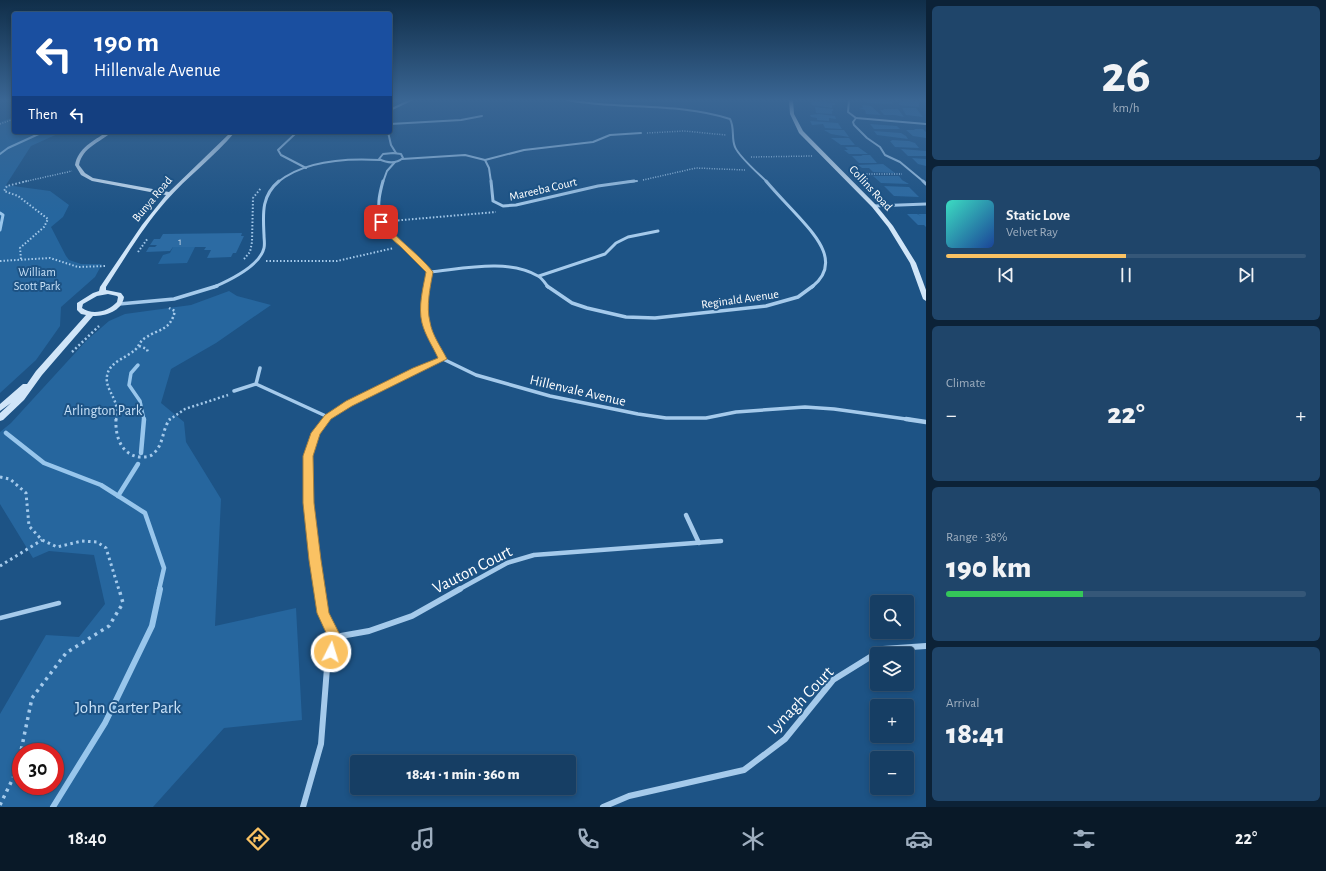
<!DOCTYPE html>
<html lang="en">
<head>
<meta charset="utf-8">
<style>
	:root { --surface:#163e64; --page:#1f456a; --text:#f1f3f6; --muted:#9eaebf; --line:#355778; --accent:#fac263 }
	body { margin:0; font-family:"Alegreya Sans",sans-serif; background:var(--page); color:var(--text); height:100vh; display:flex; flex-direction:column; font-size:15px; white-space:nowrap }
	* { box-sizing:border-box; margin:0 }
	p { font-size:13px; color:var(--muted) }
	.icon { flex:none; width:22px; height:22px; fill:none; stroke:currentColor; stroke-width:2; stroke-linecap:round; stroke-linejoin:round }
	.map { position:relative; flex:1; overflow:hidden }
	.side { display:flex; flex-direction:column; gap:6px; padding:6px; background:#0c2237; width:400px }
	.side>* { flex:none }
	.hud { position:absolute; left:12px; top:12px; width:380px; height:122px; border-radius:4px; box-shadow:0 2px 6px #0003,0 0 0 1px var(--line); background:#1a4fa0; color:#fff; overflow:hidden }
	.tools { position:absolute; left:870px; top:595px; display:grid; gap:8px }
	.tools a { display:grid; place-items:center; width:44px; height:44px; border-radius:4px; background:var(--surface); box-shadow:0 2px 6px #0003,0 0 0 1px var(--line); font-size:20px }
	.speed { position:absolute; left:12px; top:743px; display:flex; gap:8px; font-size:20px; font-weight:700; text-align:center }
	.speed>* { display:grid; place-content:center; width:52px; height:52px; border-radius:50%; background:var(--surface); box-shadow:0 2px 6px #0003,0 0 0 1px var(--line); line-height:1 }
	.speed .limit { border:6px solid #d22; background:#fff; color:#111 }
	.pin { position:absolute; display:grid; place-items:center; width:34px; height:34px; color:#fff; margin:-17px; border-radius:8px; box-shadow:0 2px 6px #0006 }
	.me { position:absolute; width:44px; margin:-22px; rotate:5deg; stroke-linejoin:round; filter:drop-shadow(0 0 3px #0008) }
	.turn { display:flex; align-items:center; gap:14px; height:84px; padding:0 16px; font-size:18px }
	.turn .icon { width:52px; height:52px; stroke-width:2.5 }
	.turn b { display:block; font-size:28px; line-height:34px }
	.then { display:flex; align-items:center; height:38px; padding:0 16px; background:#0003; gap:8px; font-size:15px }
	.big { font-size:30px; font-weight:800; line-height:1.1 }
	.side .tile { flex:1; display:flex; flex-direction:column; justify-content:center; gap:6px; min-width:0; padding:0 14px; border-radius:6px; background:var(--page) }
	.side .dial { align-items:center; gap:0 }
	.dial b { font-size:52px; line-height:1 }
	.song { display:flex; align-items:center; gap:12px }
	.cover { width:48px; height:48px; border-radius:6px; background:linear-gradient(135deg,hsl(170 70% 55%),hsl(220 70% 35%)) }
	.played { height:4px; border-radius:2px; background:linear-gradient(90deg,var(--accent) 50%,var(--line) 50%) }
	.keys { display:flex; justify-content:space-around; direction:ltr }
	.heat { display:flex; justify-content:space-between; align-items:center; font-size:22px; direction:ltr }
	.charge { height:6px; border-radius:3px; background:linear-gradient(90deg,#34c759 38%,var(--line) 0) }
	.trip { position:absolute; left:350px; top:755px; width:226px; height:40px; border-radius:4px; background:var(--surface); box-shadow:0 2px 6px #0003,0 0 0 1px var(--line); font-weight:800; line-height:40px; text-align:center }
	.tab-bar { display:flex; height:64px; justify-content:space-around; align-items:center; background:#091928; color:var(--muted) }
	.tab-bar .icon { width:28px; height:28px }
	.tab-bar .active { color:var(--accent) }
	.tab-bar b { font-size:18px; color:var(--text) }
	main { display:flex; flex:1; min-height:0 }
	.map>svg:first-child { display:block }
	.green { fill:#26669e; fill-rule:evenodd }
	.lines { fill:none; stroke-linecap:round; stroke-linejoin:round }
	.stream-far4 { stroke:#98c6ec; stroke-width:2 }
	.stream-far3 { stroke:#98c6ec; stroke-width:3 }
	.stream-far2 { stroke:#98c6ec; stroke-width:3.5 }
	.stream-far1 { stroke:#98c6ec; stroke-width:4.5 }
	.stream { stroke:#98c6ec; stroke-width:6 }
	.building { fill:#2c6ba3 }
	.path-far4 { stroke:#a5caeb; stroke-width:1.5; stroke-dasharray:1 1.5; stroke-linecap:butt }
	.path-far3 { stroke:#a5caeb; stroke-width:2; stroke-dasharray:1.5 2; stroke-linecap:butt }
	.path-far2 { stroke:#a5caeb; stroke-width:2.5; stroke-dasharray:2 2.5; stroke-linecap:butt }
	.path-far1 { stroke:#a5caeb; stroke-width:3; stroke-dasharray:2.5 3.5; stroke-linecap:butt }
	.path { stroke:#a5caeb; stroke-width:3.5; stroke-dasharray:3 4.5; stroke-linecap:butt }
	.lane { stroke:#a5caeb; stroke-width:4.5 }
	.street-far4 { stroke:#a5caeb; stroke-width:2 }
	.street-far3 { stroke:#a5caeb; stroke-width:3 }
	.street-far2 { stroke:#a5caeb; stroke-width:3.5 }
	.street-far1 { stroke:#a5caeb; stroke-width:4.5 }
	.street { stroke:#a5caeb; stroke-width:6 }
	.secondary { fill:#d0e5f8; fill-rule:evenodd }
	.route { fill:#fac263; stroke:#a27e40 }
	.labels { text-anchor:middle; stroke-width:4; stroke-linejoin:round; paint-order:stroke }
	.far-number-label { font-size:10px; fill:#cadae8 }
	.far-street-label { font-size:12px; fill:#fff; stroke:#1d5385 }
	.far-park-label { font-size:12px; fill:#c9e2f8; stroke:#1d5385 }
	.street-label { font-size:14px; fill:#fff; stroke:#1d5385 }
	.park-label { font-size:14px; fill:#c9e2f8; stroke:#1d5385 }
	.near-street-label { font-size:17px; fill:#fff; stroke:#1d5385 }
	.near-park-label { font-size:17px; fill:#c9e2f8; stroke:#1d5385 }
</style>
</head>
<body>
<main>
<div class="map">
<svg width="926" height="807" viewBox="0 0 926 807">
	<rect width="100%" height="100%" fill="#1d5385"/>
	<g class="green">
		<path d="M14,117V132H62L31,146L6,185L50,191L69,205L63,217L51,227L66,256L69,260L81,264H102L95,277L61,307L60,326L36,360L0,393V122Z"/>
		<path d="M173,247H195L187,263L158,264L163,255L170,253Z"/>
		<path d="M229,291L237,296L271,305L216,343L171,369L161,403L184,422L186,442L221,499L215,626L296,608L302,720L224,728L153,807H0V714L46,635L79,637L105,604L94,555L49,551L33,558L0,504V432L11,423L87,340L109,321L125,314L191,305ZM21,752H55V786H21Z"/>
	</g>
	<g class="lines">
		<path class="stream-far4" d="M0,154L8,148L43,132"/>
		<path class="stream-far3" d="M0,213L3,215L0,230"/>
		<path class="stream-far2" d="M138,365L131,373L129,385L140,401L144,420"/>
		<g class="stream-far1">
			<path d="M6,433L44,463L101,485L145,513L164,568L159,590"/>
			<path d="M141,453L144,419"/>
			<path d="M118,496L138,464"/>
		</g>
		<path class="stream" d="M53,807L105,723L152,626L160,589"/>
	</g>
	<g class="building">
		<path d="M866,100H887L892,102L893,104L867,103Z"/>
		<path d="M910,100L919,102V107L899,105L900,101Z"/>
		<path d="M811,101L835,103V105H832V108L812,105Z"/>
		<path d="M862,105L871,106L881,115L866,114L865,110L859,108H863Z"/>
		<path d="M815,107L833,109V111H832V114L816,113Z"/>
		<path d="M902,108H916L923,117L906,115Z"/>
		<path d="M883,109H898L904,117L895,115H884L880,110H884Z"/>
		<path d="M819,114L835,116L836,119L829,118V121L817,120V118L811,117L810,115Z"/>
		<path d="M810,121L838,123L842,129L825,128L823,124L812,125Z"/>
		<path d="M870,124L897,126L900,129H874Z"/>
		<path d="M914,129H923L926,132V138L913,136L906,130H915Z"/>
		<path d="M824,130H844L849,137L831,134Z"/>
		<path d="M874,131L901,133L906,136L908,139L877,135Z"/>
		<path d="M831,138H849L855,145H841Z"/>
		<path d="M891,140L909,141L915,143L919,148L895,147L890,141H892Z"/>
		<path d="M845,147H858L868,154H849L844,150H848Z"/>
		<path d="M901,149L926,151V156H908Z"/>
		<path d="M861,155H870L877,163H859L852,156H863Z"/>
		<path d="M912,158L926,159V166L918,164Z"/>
		<path d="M883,164L895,173L873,172L869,168H862L858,165Z"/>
		<path d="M873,176H899L902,180L909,184L881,183Z"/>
		<path d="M884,186L909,187L919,197L894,196Z"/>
		<path d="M907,214H917L921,216L918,214H926V227L924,225H918Z"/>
		<path d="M242,233L241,236H244L236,253H233L231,257L207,258L211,250H204L206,247H173L170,251L146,252L149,247H155L157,245H150L154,239H160L163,234Z"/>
	</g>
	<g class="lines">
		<g class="path-far4">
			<path d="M0,124L14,119"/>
			<path d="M647,133L684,131L726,135"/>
			<path d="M751,157L812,156"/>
			<path d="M859,174H902"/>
			<path d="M643,180L696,168L745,170"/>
			<path d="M23,182L72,171"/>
		</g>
		<g class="path-far3">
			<path d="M391,221L496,212"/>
			<path d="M138,252L148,238"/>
			<path d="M21,259L20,248L44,227L48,219L18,196L4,191L7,186L27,181"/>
			<path d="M244,259L250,252L252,242L253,198L261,188"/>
			<path d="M0,261L50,258L78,267L105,266"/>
			<path d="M266,261H337L394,248"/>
		</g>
		<g class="path-far2">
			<path d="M139,346L147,349L148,353"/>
			<path d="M72,352L99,326"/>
			<path d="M116,420C117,415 117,410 116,405C114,396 105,386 107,376C109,362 126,358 135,350C139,346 140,341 145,338C160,328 170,331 175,311L169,308"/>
			<path d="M169,420L185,409L228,395"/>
		</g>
		<g class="path-far1">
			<path d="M116,419C115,436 121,455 140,457C145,457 151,457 154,453C164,444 162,429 170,419"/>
			<path d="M0,477L10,479L26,493L29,526L42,540L57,547L82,541L97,542L106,548L119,590"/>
			<path d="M0,566L42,540"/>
		</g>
		<path class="path" d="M0,805L17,770L32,698L66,653L109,626L123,603L119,589"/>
		<path class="lane" d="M0,618L59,603"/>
		<g class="street-far4">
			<path d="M567,100C621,110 678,102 730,119C735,128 731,138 735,147C739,157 759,174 767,182"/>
			<path d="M849,100L848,112L856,118L853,122L854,125L867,138L880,147L885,155L900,162L924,182"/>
			<path d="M390,113L392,109L411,100"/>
			<path d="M856,118L926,124"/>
			<path d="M390,124L461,120L482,116"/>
			<path d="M388,132L391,145L396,153"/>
			<path d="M296,133L278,150L281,155L306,168"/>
			<path d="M393,153L401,154L403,158C396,164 387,163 379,159L383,154Z"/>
			<path d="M402,159L465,155L485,160L489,168L491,182"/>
			<path d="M485,160L524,150L593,142L610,135L641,133"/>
			<path d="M278,182C305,160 346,158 380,160"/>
			<path d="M383,182L387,171L395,162"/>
			<path d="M626,182L637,181"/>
		</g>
		<g class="street-far3">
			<path d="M383,181C380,192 377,204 380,215C384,232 416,258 429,272L427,287"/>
			<path d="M491,181L493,201L503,206L516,205L598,186L634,181"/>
			<path d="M766,181C776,193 787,204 797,215C816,236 842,263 812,287"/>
			<path d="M923,181L926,184"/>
			<path d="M874,206L926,204"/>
			<path d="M429,272C462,269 507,258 538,276C542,278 545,283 548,287"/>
			<path d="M539,276L605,254L616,243L628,237L658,231"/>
			<path d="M214,287C230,280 260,266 264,248C265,244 264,239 264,235C263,214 261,196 279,181"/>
		</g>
		<g class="street-far2">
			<path d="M428,286L425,321L428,331L443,359L476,375L550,396L638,414L666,418H706L736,412L805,407L834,409L913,420"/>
			<path d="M547,286L572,303L587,308L626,317L655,318L766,306L798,297L813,286"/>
			<path d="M119,304L174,299L217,286"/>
			<path d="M256,384L328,417"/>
			<path d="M234,391L256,384L260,368"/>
			<path d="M326,420L349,403L416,370L443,359"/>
		</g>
		<g class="street-far1">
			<path d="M906,419L926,422"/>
			<path d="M686,515L699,543"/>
			<path d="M320,590L309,503L308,456L316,433L326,419"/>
			<path d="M458,590L507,563L534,555L721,541"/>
		</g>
		<g class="street">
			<path d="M335,637L369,631L412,616L460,589"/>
			<path d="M303,807L321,744L327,668L335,637L323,613L319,589"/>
			<path d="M603,807L629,796L744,770L785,739L833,680L883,649L926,646"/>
		</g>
		<g class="secondary">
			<path d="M789,100H793L794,114L803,131L876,205L893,226L916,263L926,290V301L923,299L910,263L888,227L872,207L799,133L790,114Z"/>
			<path d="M107,132H112C99,143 83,147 79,165L85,173L93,178L169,192L231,132H235C214,157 187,177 166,201C143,227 125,258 106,287V290L121,293L124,297C122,311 106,316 93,316L42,375L24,400L3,420L0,421V413L11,403L0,411V404L23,384H27L36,371L86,315L81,314L77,310V303L93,293L99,291L100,287L142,225L166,195L92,181L81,175L75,165C78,148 93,141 107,132ZM108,294L117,296L118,297L117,302C109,311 93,316 82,308L83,304L97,296Z"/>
		</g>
	</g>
	<linearGradient id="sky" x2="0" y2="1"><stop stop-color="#102e49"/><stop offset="0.47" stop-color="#3a6694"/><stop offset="1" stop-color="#3a6694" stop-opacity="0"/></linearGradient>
	<rect width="926" height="213" fill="url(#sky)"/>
	<path class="route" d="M379,221H383C397,240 418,253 433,272C430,288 426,306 430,322C432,335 441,347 447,359L352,406L331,419L320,434L313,456L314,503L321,560L329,613L341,637L336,657L331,659L326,657L325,652L328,637L317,613L309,560L303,503V456L311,433L325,415L346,401L413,368L438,358C433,347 425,335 422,323C418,307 423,288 426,272L401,247L385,233L378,222Z"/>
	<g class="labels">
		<g class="far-number-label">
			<text x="180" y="245">1</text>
		</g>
		<g class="far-street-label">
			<text transform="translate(871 188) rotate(47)" y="4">Collins Road</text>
			<text transform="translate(543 189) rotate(-13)" y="4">Mareeba Court</text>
			<text transform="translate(152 199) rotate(-50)" y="4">Bunya Road</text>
			<text transform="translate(740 299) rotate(-8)" y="4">Reginald Avenue</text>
		</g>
		<g class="far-park-label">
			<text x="37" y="276">William<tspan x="37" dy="14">Scott Park</tspan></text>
		</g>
		<g class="street-label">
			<text transform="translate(578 390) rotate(13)" y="5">Hillenvale Avenue</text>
		</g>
		<g class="park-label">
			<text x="103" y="415">Arlington Park</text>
		</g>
		<g class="near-street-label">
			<text transform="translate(472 569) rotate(-27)" y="6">Vauton Court</text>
			<text transform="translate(800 700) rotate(-46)" y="6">Lynagh Court</text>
		</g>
		<g class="near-park-label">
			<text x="128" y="713">John Carter Park</text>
		</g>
	</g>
</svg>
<div class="tools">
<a><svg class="icon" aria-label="search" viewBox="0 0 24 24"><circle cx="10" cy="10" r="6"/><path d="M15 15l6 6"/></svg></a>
<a><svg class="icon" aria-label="layers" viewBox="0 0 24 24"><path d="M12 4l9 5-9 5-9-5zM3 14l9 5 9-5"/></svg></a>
<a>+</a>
<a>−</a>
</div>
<div class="speed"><div class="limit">30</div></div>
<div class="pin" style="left:381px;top:222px;background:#d93025"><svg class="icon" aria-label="arrive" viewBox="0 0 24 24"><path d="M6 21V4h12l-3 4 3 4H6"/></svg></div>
<svg class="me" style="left:331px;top:652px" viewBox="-20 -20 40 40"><circle r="17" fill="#fac263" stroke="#fff" stroke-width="3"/><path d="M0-11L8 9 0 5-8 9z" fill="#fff"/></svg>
<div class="trip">18:41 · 1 min · 360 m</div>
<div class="hud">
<div class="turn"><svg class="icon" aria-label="left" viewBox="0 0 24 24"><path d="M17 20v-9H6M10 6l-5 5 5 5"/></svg><div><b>190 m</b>Hillenvale Avenue</div></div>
<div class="then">Then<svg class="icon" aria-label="left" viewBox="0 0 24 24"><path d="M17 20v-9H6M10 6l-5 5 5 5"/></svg></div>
</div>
</div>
<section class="side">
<div class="tile dial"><b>26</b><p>km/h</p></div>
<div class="tile">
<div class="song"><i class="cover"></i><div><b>Static Love</b><p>Velvet Ray</p></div></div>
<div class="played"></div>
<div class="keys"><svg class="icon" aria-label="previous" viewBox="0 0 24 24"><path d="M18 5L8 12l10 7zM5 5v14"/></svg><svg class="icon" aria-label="pause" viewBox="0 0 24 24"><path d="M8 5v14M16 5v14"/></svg><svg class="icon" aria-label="next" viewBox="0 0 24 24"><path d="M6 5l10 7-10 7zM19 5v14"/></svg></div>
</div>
<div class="tile"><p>Climate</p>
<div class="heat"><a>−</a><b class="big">22°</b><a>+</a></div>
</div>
<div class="tile"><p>Range · 38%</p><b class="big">190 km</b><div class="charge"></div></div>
<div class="tile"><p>Arrival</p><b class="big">18:41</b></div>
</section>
</main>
<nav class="tab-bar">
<b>18:40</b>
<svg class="icon active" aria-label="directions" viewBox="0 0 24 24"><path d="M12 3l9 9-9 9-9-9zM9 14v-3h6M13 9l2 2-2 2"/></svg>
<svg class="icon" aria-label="music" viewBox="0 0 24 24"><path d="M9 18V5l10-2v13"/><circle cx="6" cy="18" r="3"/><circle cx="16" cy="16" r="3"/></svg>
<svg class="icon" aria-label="phone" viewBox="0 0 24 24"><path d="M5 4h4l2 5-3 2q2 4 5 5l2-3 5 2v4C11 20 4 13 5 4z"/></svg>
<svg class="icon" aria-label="climate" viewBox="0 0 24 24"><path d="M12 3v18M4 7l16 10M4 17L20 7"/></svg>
<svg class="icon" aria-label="car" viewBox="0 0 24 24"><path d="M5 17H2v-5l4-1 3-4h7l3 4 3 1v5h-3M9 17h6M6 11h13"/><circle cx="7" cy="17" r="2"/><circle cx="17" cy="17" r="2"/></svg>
<svg class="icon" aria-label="filters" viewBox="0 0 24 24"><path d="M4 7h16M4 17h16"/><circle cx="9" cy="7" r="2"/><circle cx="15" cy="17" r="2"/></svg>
<b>22°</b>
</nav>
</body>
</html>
